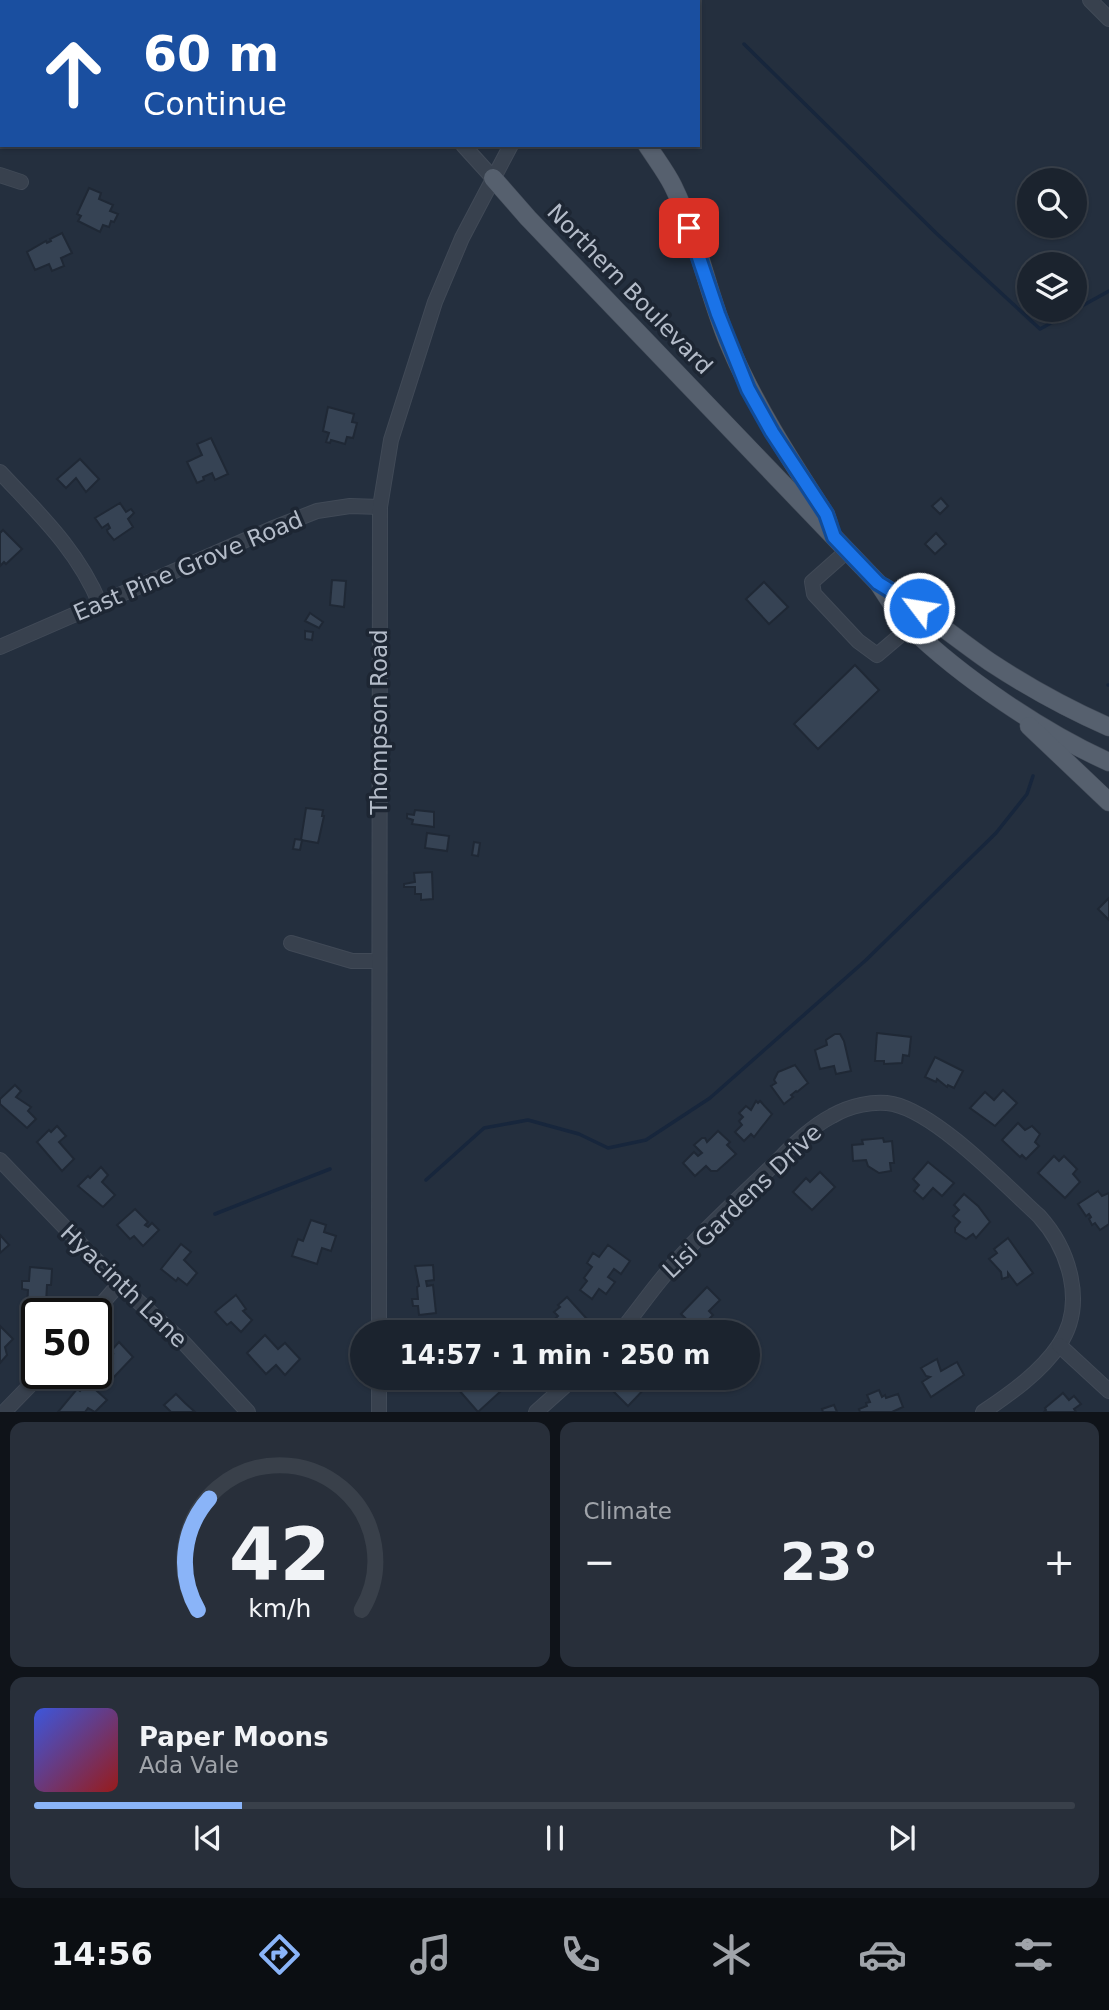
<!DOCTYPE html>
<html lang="en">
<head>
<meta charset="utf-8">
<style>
	:root { --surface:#1b232e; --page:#282f3a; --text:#f1f3f6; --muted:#a0a4aa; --line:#39404a; --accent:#8ab4f8 }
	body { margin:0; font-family:"DejaVu Sans",sans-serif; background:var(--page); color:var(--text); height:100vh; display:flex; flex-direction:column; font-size:26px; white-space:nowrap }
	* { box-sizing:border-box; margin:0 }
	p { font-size:23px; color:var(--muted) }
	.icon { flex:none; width:38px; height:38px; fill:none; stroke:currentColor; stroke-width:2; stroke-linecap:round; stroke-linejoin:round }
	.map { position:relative; height:1412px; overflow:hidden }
	.drawer { display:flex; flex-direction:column; gap:10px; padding:10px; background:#0f1319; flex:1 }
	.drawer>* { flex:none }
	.banner { position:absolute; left:0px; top:0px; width:700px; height:147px; box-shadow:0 2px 5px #0004,0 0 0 2px var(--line); background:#1a4fa0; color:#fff; overflow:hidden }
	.tools { position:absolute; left:1017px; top:168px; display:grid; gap:14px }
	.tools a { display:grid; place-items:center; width:70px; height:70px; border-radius:50%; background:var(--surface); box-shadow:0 2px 5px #0004,0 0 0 2px var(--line); font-size:35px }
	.speed { position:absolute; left:21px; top:1298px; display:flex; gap:14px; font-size:35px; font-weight:700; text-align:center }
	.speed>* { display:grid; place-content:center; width:91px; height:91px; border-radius:50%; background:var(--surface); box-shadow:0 2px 5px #0004,0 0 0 2px var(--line); line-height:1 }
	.speed .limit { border:4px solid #111; border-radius:10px; background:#fff; color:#111 }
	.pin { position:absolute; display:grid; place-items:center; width:60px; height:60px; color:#fff; margin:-30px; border-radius:14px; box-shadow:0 4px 10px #0006 }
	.me { position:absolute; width:77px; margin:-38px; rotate:301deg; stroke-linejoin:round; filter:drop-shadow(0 0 5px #0008) }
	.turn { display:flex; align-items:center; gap:24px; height:147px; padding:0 28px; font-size:32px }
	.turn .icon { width:91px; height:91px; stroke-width:2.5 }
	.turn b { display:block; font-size:49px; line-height:60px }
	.big { font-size:52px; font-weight:800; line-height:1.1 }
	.drawer .tile { flex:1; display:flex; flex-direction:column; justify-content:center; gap:10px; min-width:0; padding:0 24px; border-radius:14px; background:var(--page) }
	.drawer .dial { align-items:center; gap:0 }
	.dial svg { height:182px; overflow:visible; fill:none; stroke:var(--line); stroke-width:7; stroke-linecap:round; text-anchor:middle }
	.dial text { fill:var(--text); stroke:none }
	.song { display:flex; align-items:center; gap:21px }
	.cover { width:84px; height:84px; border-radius:10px; background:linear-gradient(135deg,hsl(230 70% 55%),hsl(0 70% 35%)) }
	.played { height:7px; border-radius:4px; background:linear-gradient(90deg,var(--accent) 20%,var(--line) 20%) }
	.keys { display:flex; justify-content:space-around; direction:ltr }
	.heat { display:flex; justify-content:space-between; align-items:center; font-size:38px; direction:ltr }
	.drawer .tiles { flex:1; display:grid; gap:10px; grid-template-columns:1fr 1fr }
	.tile:last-child { grid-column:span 2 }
	.trip { position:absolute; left:350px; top:1320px; width:410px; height:70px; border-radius:35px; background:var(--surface); box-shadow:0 2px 5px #0004,0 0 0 2px var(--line); font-weight:800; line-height:70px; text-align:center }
	.dock { display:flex; height:112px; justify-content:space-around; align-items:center; background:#0b0e12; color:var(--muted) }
	.dock .icon { width:49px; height:49px }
	.dock .on { color:var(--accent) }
	.dock b { font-size:32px; color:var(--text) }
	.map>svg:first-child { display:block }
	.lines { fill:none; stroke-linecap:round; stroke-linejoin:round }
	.stream { stroke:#17263c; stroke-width:3.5 }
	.building { fill:#364354; stroke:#1f2835; stroke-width:2 }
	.minor-casing { stroke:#414a57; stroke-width:16 }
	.major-casing { stroke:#414a57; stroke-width:19 }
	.minor { stroke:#38414e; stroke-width:14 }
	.major { stroke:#56606e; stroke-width:18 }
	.route-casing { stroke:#114b97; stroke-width:18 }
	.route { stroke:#1a73e8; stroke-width:12 }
	.labels { text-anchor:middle; stroke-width:7; stroke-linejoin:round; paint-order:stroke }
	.street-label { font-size:23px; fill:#b4bcc9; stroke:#1d2633 }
</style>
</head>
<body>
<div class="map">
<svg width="1109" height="1412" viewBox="0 0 1109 1412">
	<rect width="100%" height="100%" fill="#242f3e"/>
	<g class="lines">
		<g class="stream">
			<path d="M744,44L936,233L1040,329L1109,291"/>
			<path d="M1108,685H1109"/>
			<path d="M426,1180L484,1128L528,1120L579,1134L608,1148L646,1140L710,1098L866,960L996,833L1027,794L1033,776"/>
			<path d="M215,1214L330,1169"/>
		</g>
	</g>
	<g class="building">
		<path d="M436,0H495L494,2Z"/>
		<path d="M2,95V125L0,126V97Z"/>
		<path d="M89,188L101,193L99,199L113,205L110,211L118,214L114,222L111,221L109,227L103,225L100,232L78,221L81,216L77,214Z"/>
		<path d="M62,233L72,253L61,258L64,266L52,271L49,264L35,270L27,252L46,241L47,243L51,241L50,239Z"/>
		<path d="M328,407L354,414L352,422L357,423L353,438L347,437L345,444L331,440L330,443L326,442L329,433L323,431Z"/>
		<path d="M211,438L228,474L215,480L212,473L203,477L204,480L197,483L187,462L202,455L197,444Z"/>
		<path d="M80,459L99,479L86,492L76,478L66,488L57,479Z"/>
		<path d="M941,498L948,506L940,514L932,506Z"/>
		<path d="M120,503L126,512L131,509L134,513L128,519L133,527L114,540L108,533L107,530L110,528L108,524L102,528L95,518Z"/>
		<path d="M3,530L22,549L6,564L4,562L0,566V533Z"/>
		<path d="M936,533L946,544L935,554L925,544Z"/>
		<path d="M332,580L346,581L344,607L330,605Z"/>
		<path d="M764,582L788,607L769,624L746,599Z"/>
		<path d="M310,613L323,622L319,628L305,621Z"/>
		<path d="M305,631L313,632L312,640L305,639Z"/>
		<path d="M855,665L879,690L818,749L794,724Z"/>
		<path d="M306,808L323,810L322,816H324L318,843L301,840Z"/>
		<path d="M415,810L434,812V827L412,824L413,820L407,818V814L414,815Z"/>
		<path d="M427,833L449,836L447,851L425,848Z"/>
		<path d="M295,839L302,840L300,850L293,849Z"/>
		<path d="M474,842L480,843L478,856L472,855Z"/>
		<path d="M432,872L433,899L421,900V894H415V887H404V884L415,882L414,873Z"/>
		<path d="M1109,898V920L1098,909Z"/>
		<path d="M877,1033L911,1037L909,1056L903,1055L902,1063L884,1064V1061H875Z"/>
		<path d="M835,1034H840L844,1041L851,1071L836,1074L834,1066L820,1069L815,1050L827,1045L826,1040Z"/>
		<path d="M935,1057L963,1071L954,1088L948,1085L947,1087L937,1079L936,1082L925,1077Z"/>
		<path d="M795,1065L808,1083L797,1092L796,1091L791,1095L793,1097L784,1104L771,1086L776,1083L774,1080L778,1072Z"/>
		<path d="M15,1085L21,1091L16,1097L31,1107L28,1111L36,1119L27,1128L0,1104V1099Z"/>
		<path d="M1003,1090L1017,1103L995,1126L970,1108L985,1092L994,1100Z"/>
		<path d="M756,1101L758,1103L760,1101L772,1114L754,1137L751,1134L744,1141L735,1132L742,1125L739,1121L743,1117L739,1113L746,1106L751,1110Z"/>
		<path d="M1018,1123L1025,1130L1032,1126L1040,1134L1035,1142L1039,1146L1026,1159L1022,1155L1020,1157L1002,1140Z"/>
		<path d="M57,1126L66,1136L59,1142L74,1159L62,1171L37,1142L49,1130L51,1132Z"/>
		<path d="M718,1131L730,1142L727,1145L736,1154L717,1171H711L706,1166L695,1176L683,1163L694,1152L698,1156L702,1153L694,1145L702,1138H705L707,1142Z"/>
		<path d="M883,1138L884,1142L892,1141L894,1163H890L891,1171L879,1173L868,1166L866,1160L853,1161L852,1145L863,1144L862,1140Z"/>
		<path d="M1054,1156L1059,1161L1064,1156L1077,1169L1073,1174L1080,1182L1065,1198L1038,1173Z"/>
		<path d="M928,1162L954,1183L942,1196L933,1188L923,1199L914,1191L919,1185L913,1179Z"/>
		<path d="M101,1167L108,1175L102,1182L115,1195L103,1207L78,1186L88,1176L90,1178Z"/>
		<path d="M820,1172L835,1187L812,1210L793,1192L806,1178L810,1182Z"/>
		<path d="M1098,1191L1102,1196L1109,1193V1224L1100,1230L1095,1223L1092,1225L1089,1219L1091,1217L1089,1214L1086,1216L1078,1204Z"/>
		<path d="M964,1194L978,1206L990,1222L976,1238L973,1234L966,1239L955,1232V1228L960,1222L953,1216L959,1210L954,1205Z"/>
		<path d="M135,1209L148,1222L145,1225L148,1227L152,1223L159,1230L143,1246L134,1236L130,1239L117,1225Z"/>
		<path d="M311,1220L326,1225L324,1232L336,1236L331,1251L322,1248L317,1264L292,1256L298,1239L303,1241Z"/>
		<path d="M0,1235L9,1245L0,1253Z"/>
		<path d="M1008,1238L1033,1273L1017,1285L1008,1273V1277L1002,1279L1001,1272L989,1259L997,1253L994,1249Z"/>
		<path d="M181,1244L191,1252L184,1260L197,1273L187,1285L178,1278L176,1281L161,1269Z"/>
		<path d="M608,1245L630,1261L621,1274L614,1269L608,1277L615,1282L606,1294L599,1289L592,1299L580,1290L587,1281L584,1278L592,1267L587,1263L593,1253L599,1257Z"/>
		<path d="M433,1265L434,1280L426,1281L427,1286L433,1285L436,1313L419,1315L418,1306H413L412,1299H418L417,1287L419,1286L415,1266Z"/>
		<path d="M30,1267L52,1269L51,1285H47L46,1303H43V1310L27,1309L28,1290L22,1289V1281H29Z"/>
		<path d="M707,1287L720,1300L709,1311L713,1315L705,1323L703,1321L696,1328L681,1314Z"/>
		<path d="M236,1295L246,1309L243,1311L252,1320L241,1332L231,1322L227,1325L215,1312Z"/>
		<path d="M567,1297L586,1318L572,1330L573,1332H556L550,1324L558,1316L554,1312L560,1307L558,1305Z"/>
		<path d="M0,1326L13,1339L5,1347L7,1355L0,1363Z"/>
		<path d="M265,1335L278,1349L285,1343L300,1359L285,1375L276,1365L266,1374L247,1353Z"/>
		<path d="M119,1342L133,1357L112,1379L100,1367L113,1354L110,1352Z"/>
		<path d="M937,1359L941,1371L957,1362L964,1375L931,1397L922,1382L930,1377L926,1376L921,1368Z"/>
		<path d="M473,1377H482L488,1383L491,1380L501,1391L478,1412L458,1389L468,1380L474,1386L470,1380Z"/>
		<path d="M627,1377H647L651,1382L628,1406L611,1389L621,1379L623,1381Z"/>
		<path d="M88,1383L107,1400L95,1412L88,1408L85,1412H58L77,1389L80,1391Z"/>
		<path d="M879,1390L882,1397L885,1395L886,1398L898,1394L903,1407L892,1412H860L859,1409L867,1406L866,1403L870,1402L867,1395Z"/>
		<path d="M1063,1393L1069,1400L1074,1396L1081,1404L1074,1409L1076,1412H1044L1046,1410L1045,1408Z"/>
		<path d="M176,1394L185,1403L195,1412H171L164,1405Z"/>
		<path d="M834,1405L837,1412H823L822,1409Z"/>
	</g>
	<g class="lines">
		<g class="minor-casing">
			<g id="minor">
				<path d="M330,0L332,2"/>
				<path d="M373,0L376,2"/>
				<path d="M539,0L540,2"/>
				<path d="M1090,0L1109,19"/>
				<path d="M572,2L574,0"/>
				<path d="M624,2L625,0"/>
				<path d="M463,145L493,178"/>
				<path d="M0,175L21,182"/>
				<path d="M0,472C39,514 77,549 100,604"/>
				<path d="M847,551L812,582L814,594L858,641L877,655L910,627"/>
				<path d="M0,647L271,529L317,511L350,506L380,507"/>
				<path d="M291,943L352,961H379"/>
				<path d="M0,1160L119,1284L184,1343L248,1412"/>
				<path d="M93,1314L119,1284"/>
				<path d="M379,1332L380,507L391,440L435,302L462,238L511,145"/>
				<path d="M620,1332C635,1314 648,1295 663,1277C694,1239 732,1205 767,1171C787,1152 807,1129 832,1116C849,1106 874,1100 893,1104C938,1114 1004,1184 1039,1216C1069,1249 1087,1304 1059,1345C1041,1372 1010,1394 983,1412"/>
				<path d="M1059,1345L1109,1391"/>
				<path d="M379,1377V1412"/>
				<path d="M4,1412L41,1374"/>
				<path d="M536,1412L575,1377"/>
			</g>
		</g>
		<g class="major-casing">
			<g id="major">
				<path d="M647,145C656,159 666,172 673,186C697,235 707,291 728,342C754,404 789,458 826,515L829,524"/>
				<path d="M493,178L528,218L878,583C888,597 897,615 910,627C961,677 1044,733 1109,762"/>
				<path d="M884,587C921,609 954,637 990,662C1028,687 1068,709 1109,727"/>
				<path d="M1029,726L1109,802"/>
			</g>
		</g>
		<use href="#minor" class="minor"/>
		<use href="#major" class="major"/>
	</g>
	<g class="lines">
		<g class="route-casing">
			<path id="route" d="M689,228L718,314L748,389L772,432L826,514L834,537L878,583L919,608"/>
		</g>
		<use href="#route" class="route"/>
	</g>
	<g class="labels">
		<g class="street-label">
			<text transform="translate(630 289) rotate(46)" y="8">Northern Boulevard</text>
			<text transform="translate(188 566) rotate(-23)" y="8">East Pine Grove Road</text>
			<text transform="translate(379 722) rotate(-90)" y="8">Thompson Road</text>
			<text transform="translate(742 1201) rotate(-44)" y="8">Lisi Gardens Drive</text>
			<text transform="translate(124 1286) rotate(44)" y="8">Hyacinth Lane</text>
		</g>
	</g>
</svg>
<div class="tools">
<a><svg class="icon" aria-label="search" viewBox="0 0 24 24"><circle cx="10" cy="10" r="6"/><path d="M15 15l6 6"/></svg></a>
<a><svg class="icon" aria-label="layers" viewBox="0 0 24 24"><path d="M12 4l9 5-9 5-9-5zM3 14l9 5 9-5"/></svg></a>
</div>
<div class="speed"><div class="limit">50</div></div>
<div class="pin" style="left:689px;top:228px;background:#d93025"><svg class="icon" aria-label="arrive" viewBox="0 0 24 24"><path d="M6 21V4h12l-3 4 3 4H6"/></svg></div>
<svg class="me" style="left:919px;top:608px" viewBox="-20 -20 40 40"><circle r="17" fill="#1a73e8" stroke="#fff" stroke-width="3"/><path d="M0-11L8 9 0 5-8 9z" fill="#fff"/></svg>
<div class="trip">14:57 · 1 min · 250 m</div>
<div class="banner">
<div class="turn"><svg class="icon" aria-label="ahead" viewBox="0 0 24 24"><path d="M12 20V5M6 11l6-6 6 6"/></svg><div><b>60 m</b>Continue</div></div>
</div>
</div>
<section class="drawer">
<div class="tiles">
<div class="tile dial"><svg viewBox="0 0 100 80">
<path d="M14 69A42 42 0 1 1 86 69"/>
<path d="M14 69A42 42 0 0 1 19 20" stroke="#8ab4f8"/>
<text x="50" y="56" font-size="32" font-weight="700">42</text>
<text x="50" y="72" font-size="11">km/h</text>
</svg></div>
<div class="tile"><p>Climate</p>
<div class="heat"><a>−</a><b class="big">23°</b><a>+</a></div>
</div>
<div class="tile">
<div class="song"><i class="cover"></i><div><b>Paper Moons</b><p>Ada Vale</p></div></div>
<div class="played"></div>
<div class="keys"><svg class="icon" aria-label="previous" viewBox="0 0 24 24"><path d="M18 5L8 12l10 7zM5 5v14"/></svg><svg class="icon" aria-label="pause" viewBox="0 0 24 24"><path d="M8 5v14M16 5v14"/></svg><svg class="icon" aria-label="next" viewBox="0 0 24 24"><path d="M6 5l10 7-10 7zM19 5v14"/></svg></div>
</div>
</div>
</section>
<nav class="dock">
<b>14:56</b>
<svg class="icon on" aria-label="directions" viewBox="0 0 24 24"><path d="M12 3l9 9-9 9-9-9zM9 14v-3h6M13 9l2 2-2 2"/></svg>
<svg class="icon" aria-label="music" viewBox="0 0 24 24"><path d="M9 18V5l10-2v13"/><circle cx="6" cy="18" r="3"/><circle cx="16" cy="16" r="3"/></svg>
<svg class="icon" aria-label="phone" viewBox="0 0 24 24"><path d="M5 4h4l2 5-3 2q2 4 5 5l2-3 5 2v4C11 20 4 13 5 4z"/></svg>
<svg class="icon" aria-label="climate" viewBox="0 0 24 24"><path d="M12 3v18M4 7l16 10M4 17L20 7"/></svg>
<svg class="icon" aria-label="car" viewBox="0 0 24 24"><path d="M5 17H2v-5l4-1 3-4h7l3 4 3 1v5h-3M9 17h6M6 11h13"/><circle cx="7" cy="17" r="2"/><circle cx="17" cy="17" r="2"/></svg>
<svg class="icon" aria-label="filters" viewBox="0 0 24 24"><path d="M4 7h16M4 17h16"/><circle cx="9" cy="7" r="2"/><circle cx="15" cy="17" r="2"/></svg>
</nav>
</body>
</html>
